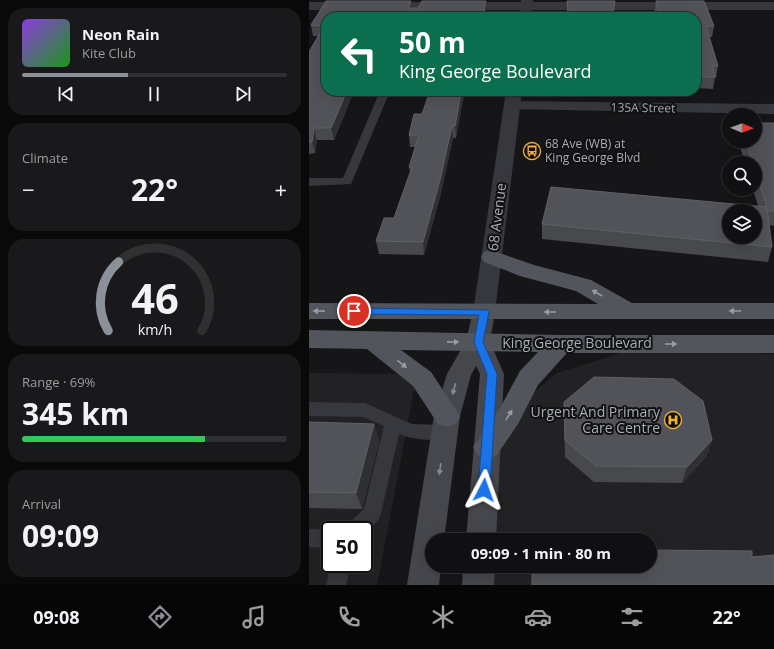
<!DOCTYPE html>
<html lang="en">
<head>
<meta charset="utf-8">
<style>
	:root { --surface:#101012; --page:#19191b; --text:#f1f3f6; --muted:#9c9d9f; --line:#303032; --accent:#8c9099 }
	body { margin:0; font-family:"Open Sans",sans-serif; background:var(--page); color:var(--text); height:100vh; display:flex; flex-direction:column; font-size:15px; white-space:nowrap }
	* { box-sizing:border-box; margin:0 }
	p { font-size:13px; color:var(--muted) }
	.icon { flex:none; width:22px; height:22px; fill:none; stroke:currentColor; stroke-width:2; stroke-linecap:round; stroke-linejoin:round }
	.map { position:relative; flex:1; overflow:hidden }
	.side { display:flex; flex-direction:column; gap:8px; padding:8px; background:#09090a; width:309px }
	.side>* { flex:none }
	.guide { position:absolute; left:12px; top:12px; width:380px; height:84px; border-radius:16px; box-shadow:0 4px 16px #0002,0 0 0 1px var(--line); background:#0b6e4f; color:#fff; overflow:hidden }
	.needle { width:26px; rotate:91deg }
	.fabs { position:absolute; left:413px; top:108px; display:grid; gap:8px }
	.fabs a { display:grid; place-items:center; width:40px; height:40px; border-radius:50%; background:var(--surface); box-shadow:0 4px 16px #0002,0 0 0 1px var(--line); font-size:20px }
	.speed { position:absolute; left:12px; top:521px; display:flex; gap:8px; font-size:20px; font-weight:700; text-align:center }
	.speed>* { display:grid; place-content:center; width:52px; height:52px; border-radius:50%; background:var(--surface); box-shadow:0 4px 16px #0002,0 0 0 1px var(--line); line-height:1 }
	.speed .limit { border:2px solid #111; border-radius:6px; background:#fff; color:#111 }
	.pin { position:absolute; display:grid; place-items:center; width:34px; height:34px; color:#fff; margin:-17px; border:2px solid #fff; border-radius:50%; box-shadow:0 1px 4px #0007 }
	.me { position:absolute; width:44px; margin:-22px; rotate:4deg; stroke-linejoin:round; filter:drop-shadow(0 0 3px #0008) }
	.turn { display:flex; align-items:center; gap:14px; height:84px; padding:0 12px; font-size:18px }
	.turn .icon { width:52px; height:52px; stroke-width:2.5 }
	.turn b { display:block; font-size:28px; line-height:34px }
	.big { font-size:30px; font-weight:700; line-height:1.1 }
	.side .widget { flex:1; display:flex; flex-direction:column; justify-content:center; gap:6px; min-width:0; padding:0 14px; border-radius:16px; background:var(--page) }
	.side .dial { align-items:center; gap:0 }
	.dial svg { height:104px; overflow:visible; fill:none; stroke:var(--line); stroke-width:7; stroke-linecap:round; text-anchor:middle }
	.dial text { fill:var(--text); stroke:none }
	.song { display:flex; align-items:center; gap:12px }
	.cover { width:48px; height:48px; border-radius:6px; background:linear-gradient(135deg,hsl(270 70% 55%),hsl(120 70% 35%)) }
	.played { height:4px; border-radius:2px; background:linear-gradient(90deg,var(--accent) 40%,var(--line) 40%) }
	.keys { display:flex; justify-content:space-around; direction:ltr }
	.heat { display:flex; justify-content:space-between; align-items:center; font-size:22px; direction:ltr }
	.charge { height:6px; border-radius:3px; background:linear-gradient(90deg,#34c759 69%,var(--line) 0) }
	.trip { position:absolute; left:116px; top:533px; width:232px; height:40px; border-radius:20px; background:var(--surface); box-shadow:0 4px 16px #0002,0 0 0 1px var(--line); font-weight:700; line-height:40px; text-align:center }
	.menu { display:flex; height:64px; justify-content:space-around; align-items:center; background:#060607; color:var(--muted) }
	.menu .icon { width:28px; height:28px }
	.menu .selected { color:var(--accent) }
	.menu b { font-size:18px; color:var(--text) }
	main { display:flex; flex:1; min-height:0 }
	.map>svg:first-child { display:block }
	.built { fill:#222225; fill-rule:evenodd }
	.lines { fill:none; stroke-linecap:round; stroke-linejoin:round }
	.service { fill:#37383d; fill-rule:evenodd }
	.minor { fill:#37383d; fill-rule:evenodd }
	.tertiary { fill:#37383d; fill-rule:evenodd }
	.secondary { fill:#45474d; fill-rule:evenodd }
	.primary { fill:#53555c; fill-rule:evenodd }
	.wall { fill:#47494d }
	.shaded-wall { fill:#2f3033 }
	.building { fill:#525359; stroke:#5f6168; fill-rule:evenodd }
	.oneway { fill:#979ba6 }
	.oneway2 { fill:#858993 }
	.route { fill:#1a73e8; stroke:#114b97 }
	.labels { text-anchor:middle; stroke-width:4; stroke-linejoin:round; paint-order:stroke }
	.far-street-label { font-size:12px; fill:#a8adb8; stroke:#111113 }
	.far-poi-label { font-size:12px; fill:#a8adb8; stroke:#111113; text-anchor:start }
	.street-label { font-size:14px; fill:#a8adb8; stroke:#111113 }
	.poi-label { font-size:14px; fill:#a8adb8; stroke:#111113; text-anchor:end }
</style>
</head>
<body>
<main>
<section class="side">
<div class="widget">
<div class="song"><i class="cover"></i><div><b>Neon Rain</b><p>Kite Club</p></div></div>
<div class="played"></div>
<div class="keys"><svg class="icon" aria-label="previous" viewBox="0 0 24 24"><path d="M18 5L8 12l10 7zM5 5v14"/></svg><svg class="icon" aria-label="pause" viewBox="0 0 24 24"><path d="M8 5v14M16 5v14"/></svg><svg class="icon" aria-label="next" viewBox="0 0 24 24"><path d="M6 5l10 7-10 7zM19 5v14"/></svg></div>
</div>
<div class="widget"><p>Climate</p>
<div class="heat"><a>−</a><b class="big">22°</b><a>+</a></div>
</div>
<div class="widget dial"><svg viewBox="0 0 100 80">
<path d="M14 69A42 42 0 1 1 86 69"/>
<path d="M14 69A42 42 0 0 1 22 16" stroke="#8c9099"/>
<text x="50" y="56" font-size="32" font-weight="700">46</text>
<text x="50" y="72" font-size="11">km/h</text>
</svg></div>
<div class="widget"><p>Range · 69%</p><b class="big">345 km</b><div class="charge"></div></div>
<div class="widget"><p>Arrival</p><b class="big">09:09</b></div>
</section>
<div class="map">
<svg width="465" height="585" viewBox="0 0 465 585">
	<rect width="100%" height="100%" fill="#161618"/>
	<g class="built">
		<path d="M319,351L465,354V585H177L179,566H341V540H181L188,445L219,397L248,373Z"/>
		<path d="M0,373L108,374L68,585H0ZM21,530H55V564H21Z"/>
	</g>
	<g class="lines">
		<g class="service">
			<path d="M71,91H81L42,184L0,186V178H34Z"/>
			<path d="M0,402L56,403L103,424L136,425L142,427L144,432L142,437C128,442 104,440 90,434L72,513L70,519L55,534V530H37L39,524L55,509L75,426L54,417L0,416Z"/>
			<path d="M0,529L21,530V548L0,547Z"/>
			<path d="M22,564H42L37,585H17Z"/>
		</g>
		<g class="minor">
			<rect x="0" y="2" width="465" height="8"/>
			<path d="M203,101L465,104V114L197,109L195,106L197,103Z"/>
		</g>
		<g class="tertiary">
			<path d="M212,0H224L222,17H210Z"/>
			<path d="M197,91H213L186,312L183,318L175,320L167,318L164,312Z"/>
		</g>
		<g class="secondary">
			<path d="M175,304L183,306L186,312L181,342L195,374L187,540H157L171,374L167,366L162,375L151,416L135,540H123V566H132L130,585H98L125,416L138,374L157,341L164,312L167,306Z"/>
			<path d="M154,566H186L185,585H153Z"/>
		</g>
		<g class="primary">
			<path d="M182,250L225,265L282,280L323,303H465V319H0V303L289,304L267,291L211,276L175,262L172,257L175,252Z"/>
			<path d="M0,330L252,335H465V353H258L229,385L209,424L188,455L178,459L168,455L164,447L191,408L211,371L229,352L92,350L122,372L151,416L147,424L138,427L129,424L104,386L58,349L0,348Z"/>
		</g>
	</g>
	<g class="wall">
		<path d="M17,1H102V8H109L113,1H177V12L176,17H17V91H45L25,140H8L6,153L0,154V52L9,36H4L2,25Z"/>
		<path d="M258,1H306L305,15H346L345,12L347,1H395L405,26L403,37H400L409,66L407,77H406L404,89L387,88V17H245V12L258,13Z"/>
		<path d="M152,110L147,138H144L132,193L115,255L70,254L67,241L85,218L101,172L100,167L106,147H101L100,135L113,114Z"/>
		<path d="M465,123V226L460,225L463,247L459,262L233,239V224L449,206L444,189H446V163H436L429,141H446Z"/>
		<path d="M255,402L403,440L397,457L373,483L285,482L256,457L255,419Z"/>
		<path d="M0,422L65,424L70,441L53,509L0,508Z"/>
	</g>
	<g class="shaded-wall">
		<path d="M102,1L103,12L100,8Z"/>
		<path d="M177,1V12L176,17H174Z"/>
		<path d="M38,91H45L25,140L22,128Z"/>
		<path d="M153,91H157L152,110L147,138L146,126L151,99Z"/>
		<path d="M143,126L144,138L132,193L115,255L114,242Z"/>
		<path d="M5,128L8,140L6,153L3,142Z"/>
		<path d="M65,424L70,441L53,509L47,493Z"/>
		<path d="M403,440L397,457L373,483L378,467Z"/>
	</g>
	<g class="building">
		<path d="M17,1H102L100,8H109L113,1H177L174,17H17V91H38L22,128H5L3,142H0V52L15,26L2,25Z"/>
		<path d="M258,1H306L304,15H350L347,1H395L405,26H397L409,66H403L407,77H387V17H245V12L259,13Z"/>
		<path d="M121,91H153L151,99L146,126H143L131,180L114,242L67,241L75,218H85L103,167H100L110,135H100L105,114H113Z"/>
		<path d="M446,123H465V211H459L458,208L463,247L233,224L242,187L458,207L446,170V163H444L437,141H446ZM420,211H446V237H420Z"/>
		<path d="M285,377L365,379L394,401L403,440L378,467L287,466L256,440L255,402Z"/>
		<path d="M0,422L65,424L47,493L0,492Z"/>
		<path d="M341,550L443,551V557L465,555V585H223V566H341Z"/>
	</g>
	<defs><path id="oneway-solid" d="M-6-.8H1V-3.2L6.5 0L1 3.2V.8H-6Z"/></defs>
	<g class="oneway">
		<use href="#oneway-solid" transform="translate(288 293) rotate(-150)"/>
		<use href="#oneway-solid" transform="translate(10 311) rotate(-179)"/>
		<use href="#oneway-solid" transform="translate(426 311) rotate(180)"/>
		<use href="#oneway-solid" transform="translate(241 312) rotate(180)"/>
		<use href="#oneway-solid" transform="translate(144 342) rotate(1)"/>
		<use href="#oneway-solid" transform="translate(362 344)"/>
		<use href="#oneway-solid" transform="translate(93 364) rotate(38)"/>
		<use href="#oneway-solid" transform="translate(200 415) rotate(-58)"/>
	</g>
	<g class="oneway2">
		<use href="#oneway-solid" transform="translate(145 389) rotate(105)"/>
		<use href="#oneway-solid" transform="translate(131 469) rotate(98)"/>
	</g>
	<path class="route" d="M45,308L179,310L180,312L174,342L188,374L181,490L179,494L175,496L171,494L169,490L178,374L165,342L170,315L45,314L40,311Z"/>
	<defs>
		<g id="bus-ring" transform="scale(0.9)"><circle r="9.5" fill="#111113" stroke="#f2b134" stroke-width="1.5"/><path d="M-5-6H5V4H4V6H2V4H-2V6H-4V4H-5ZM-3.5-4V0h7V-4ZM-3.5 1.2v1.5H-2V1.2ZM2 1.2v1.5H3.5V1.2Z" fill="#f2b134"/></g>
		<g id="hospital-ring" transform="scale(0.9)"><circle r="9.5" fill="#111113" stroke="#f2b134" stroke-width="1.5"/><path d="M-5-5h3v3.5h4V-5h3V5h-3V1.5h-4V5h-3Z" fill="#f2b134"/></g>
	</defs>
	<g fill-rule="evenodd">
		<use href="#bus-ring" x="223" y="151"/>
		<use href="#hospital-ring" x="364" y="420"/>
	</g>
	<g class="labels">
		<g class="far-street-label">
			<text transform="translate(334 108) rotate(1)" y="4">135A Street</text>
		</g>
		<g class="far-poi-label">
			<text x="236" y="148">68 Ave (WB) at<tspan x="236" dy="14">King George Blvd</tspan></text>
		</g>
		<g class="street-label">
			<text transform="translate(188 217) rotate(-83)" y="5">68 Avenue</text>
			<text x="268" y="348">King George Boulevard</text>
		</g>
		<g class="poi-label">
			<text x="351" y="417">Urgent And Primary<tspan x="351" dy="16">Care Centre</tspan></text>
		</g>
	</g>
</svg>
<div class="fabs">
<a><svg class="needle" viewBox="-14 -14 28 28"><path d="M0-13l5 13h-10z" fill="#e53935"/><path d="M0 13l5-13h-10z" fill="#9c9d9f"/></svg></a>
<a><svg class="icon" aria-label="search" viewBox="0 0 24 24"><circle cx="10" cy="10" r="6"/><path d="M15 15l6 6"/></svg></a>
<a><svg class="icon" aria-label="layers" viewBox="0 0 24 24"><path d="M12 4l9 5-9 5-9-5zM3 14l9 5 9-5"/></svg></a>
</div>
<div class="speed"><div class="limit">50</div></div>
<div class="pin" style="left:45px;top:311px;background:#d93025"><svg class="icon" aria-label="arrive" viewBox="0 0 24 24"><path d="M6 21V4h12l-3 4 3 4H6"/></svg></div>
<svg class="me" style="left:175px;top:490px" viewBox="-20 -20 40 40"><path d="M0-17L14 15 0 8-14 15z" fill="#1a73e8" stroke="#fff" stroke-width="4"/></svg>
<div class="trip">09:09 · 1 min · 80 m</div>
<div class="guide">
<div class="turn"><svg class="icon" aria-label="left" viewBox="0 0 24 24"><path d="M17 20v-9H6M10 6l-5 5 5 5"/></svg><div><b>50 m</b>King George Boulevard</div></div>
</div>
</div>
</main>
<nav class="menu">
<b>09:08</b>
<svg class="icon selected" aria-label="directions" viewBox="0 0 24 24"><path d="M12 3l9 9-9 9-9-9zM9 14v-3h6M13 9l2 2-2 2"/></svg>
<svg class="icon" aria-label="music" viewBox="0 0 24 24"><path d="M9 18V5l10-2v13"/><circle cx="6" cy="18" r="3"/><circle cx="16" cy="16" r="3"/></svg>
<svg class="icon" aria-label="phone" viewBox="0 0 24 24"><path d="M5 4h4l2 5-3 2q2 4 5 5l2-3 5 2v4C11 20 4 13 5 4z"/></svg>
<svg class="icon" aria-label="climate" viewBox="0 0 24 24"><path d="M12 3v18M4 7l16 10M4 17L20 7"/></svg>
<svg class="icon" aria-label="car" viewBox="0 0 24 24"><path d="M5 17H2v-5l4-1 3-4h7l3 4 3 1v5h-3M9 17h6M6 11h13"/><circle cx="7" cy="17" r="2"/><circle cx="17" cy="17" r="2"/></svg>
<svg class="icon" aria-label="filters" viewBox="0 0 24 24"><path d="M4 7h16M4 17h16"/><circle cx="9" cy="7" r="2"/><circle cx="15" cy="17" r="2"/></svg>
<b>22°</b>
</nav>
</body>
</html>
